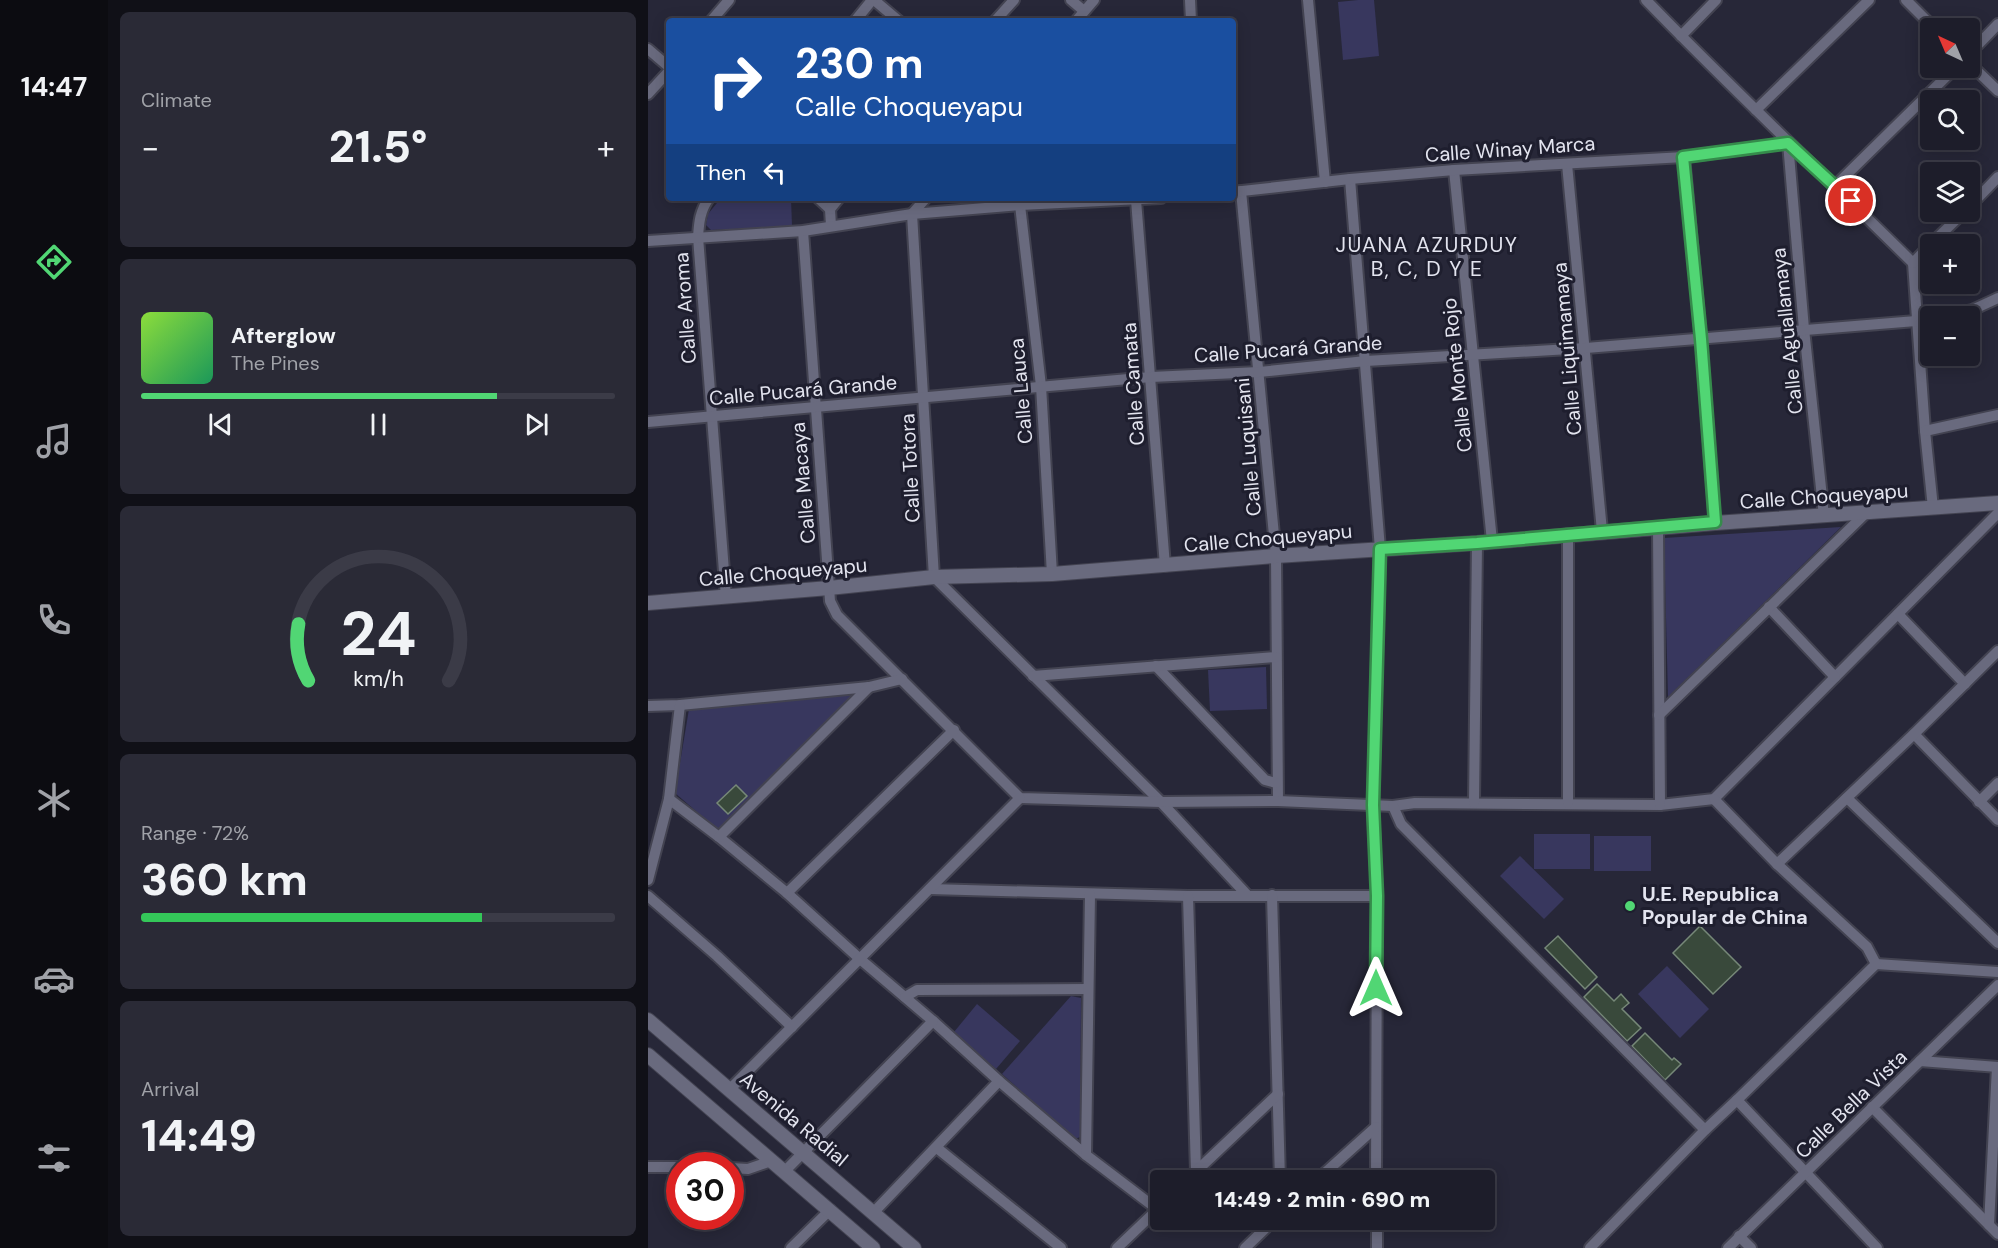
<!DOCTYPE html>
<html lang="en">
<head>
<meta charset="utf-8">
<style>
	:root { --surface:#1d1d2a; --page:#2a2a36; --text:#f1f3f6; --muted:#a0a2a8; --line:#3b3b47; --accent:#51d674 }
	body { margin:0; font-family:"DM Sans",sans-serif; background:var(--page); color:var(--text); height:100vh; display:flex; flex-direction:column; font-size:22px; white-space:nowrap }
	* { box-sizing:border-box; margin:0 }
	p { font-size:20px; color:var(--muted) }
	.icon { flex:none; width:33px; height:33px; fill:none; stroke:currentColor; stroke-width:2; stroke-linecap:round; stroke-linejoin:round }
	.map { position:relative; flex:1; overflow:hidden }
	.drawer { display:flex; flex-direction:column; gap:12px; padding:12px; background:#101017; width:540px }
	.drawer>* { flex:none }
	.guide { position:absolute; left:18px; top:18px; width:570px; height:183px; border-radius:6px; box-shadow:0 3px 15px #0003,0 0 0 2px var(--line); background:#1a4fa0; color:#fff; overflow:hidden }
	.needle { width:39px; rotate:316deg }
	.controls { position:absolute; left:1272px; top:18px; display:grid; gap:12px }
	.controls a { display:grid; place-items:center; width:60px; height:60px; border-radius:6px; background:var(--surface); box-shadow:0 3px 15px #0003,0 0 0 2px var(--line); font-size:30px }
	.speed { position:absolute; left:18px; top:1152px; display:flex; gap:12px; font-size:30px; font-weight:700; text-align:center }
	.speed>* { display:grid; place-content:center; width:78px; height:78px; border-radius:50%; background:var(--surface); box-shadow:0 3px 15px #0003,0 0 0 2px var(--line); line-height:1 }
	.speed .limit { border:9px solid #d22; background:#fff; color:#111 }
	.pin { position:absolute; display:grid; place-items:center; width:51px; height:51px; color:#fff; margin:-26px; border:3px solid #fff; border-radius:50%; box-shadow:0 2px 6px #0007 }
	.me { position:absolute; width:66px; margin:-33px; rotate:0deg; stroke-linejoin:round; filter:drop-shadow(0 0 4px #0008) }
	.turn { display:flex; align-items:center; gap:21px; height:126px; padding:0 30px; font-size:27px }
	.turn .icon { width:78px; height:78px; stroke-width:2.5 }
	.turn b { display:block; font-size:42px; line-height:51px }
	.then { display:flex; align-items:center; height:57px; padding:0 30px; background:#0003; gap:12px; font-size:22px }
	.big { font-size:45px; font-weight:800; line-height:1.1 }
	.drawer .card { flex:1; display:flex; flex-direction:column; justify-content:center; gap:9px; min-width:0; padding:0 21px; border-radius:9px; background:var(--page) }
	.drawer .dial { align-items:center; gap:0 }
	.dial svg { height:156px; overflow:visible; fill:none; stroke:var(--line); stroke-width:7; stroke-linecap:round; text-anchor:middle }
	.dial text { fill:var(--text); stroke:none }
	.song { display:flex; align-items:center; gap:18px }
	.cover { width:72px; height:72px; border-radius:9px; background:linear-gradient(135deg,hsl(90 70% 55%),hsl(150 70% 35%)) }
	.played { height:6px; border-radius:3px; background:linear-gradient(90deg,var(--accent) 75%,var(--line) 75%) }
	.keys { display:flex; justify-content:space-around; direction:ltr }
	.heat { display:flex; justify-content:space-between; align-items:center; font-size:33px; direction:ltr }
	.charge { height:9px; border-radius:4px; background:linear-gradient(90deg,#34c759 72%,var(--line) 0) }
	.trip { position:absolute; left:502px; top:1170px; width:345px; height:60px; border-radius:6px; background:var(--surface); box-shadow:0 3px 15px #0003,0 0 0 2px var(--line); font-weight:800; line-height:60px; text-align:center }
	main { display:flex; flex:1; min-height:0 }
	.dock { display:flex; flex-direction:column; width:108px; justify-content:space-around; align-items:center; background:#0c0c11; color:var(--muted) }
	.dock .icon { width:42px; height:42px }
	.dock .on { color:var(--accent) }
	.dock b { font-size:27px; color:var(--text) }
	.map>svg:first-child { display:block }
	.green { fill:#38375e }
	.building { fill:#39493b; stroke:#768878; stroke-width:1.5 }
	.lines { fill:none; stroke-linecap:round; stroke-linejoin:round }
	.minor-casing { stroke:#434351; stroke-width:14 }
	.tertiary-casing { stroke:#434351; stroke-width:16 }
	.minor { stroke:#696a7e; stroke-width:10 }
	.tertiary { stroke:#696a7e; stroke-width:14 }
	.route-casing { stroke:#358b4b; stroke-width:15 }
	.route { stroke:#51d674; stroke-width:10 }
	.poi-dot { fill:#51d674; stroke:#1e1e2e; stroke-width:2 }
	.labels { text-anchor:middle; stroke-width:6; stroke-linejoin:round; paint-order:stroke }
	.street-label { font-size:20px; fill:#e3e4ef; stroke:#1e1e2e }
	.poi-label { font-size:20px; font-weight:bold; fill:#e3e4ef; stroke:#1e1e2e; text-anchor:start }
	.neighbourhood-label { font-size:21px; letter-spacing:1.5px; fill:#e3e4ef; stroke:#1e1e2e }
</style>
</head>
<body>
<main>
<nav class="dock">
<b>14:47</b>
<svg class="icon on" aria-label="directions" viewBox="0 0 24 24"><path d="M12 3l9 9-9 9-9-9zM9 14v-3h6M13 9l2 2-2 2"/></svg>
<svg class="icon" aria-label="music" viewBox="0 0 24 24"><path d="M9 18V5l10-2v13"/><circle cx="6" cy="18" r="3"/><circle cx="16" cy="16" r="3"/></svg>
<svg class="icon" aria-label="phone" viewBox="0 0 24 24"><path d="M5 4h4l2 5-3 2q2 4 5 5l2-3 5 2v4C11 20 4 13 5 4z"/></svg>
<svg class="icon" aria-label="climate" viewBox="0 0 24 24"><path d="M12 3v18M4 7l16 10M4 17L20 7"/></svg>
<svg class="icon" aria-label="car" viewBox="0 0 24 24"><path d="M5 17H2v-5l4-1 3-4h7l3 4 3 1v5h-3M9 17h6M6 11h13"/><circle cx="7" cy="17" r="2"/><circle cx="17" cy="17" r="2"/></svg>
<svg class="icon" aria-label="filters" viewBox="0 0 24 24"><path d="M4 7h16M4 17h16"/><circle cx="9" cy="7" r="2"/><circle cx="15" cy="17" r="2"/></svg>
</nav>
<section class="drawer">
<div class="card"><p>Climate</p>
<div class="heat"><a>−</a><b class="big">21.5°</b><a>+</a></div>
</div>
<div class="card">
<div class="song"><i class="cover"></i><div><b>Afterglow</b><p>The Pines</p></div></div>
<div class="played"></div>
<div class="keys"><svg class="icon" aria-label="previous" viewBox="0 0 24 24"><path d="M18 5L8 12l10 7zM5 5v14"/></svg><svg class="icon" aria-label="pause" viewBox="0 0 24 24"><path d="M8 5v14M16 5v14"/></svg><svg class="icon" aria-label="next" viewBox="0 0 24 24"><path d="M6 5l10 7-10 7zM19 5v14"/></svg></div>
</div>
<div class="card dial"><svg viewBox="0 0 100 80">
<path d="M14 69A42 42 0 1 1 86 69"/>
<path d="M14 69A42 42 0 0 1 9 40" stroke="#51d674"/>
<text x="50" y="56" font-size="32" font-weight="700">24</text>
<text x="50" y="72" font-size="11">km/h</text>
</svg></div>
<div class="card"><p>Range · 72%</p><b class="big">360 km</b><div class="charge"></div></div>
<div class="card"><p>Arrival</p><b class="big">14:49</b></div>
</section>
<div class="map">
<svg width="1350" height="1248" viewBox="0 0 1350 1248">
	<rect width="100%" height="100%" fill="#272738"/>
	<g class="green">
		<path d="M710,0H726L731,56L695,60L690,2Z"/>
		<path d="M73,198H143L144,226L63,230L58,225L60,214Z"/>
		<path d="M1193,527L1020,697L1016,538Z"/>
		<path d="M618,667L619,709L562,711L560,670Z"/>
		<path d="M204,695L71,831L27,793L41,709Z"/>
		<rect x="886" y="834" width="56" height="35"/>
		<rect x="946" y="836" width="57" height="35"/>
		<path d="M872,856L916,899L896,919L852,876Z"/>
		<path d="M1019,966L1061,1009L1032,1038L990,994Z"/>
		<path d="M423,996L433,998L432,1137L427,1139L354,1074Z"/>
		<path d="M329,1004L372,1041L348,1069L306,1032Z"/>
	</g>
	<g class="building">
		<path d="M88,785L99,796L80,814L69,803Z"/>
		<path d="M1052,926L1093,967L1065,994L1025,953Z"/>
		<path d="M910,936L949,977L937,989L897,948Z"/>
		<path d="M949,984L966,1001L973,994L981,1003L974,1009L993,1028L979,1041L936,997Z"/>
		<path d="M997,1033L1024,1060L1026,1058L1033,1064L1017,1080L984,1046Z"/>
	</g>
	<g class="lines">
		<g class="minor-casing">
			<g id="minor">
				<path d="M226,0L251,21"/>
				<path d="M423,0L436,11"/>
				<path d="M542,0L543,21"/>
				<path d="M660,0L677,182"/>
				<path d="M998,0C1085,90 1176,175 1265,263"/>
				<path d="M1258,0L1286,28"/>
				<path d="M63,21L81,0"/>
				<path d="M207,21L224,0"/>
				<path d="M347,21L366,0"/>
				<path d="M428,21L446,0"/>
				<path d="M1033,36L1068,0"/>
				<path d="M0,49L21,67"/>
				<path d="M1322,53L1350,24"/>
				<path d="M1322,64L1350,91"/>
				<path d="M0,94L21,71"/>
				<path d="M1108,110L1221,0"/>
				<path d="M1036,157L1053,339L1067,523"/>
				<path d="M919,164L954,531"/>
				<path d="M806,170L844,541"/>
				<path d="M702,179L732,549L725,805L729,896L728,1180"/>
				<path d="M1187,186L1307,68"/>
				<path d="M593,191L628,556L630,801"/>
				<path d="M585,192L702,179L806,170L1036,157L1140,143L1156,329L1176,516"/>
				<path d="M61,198C52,211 51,222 50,237L78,597"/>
				<path d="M170,198L182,209L183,226"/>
				<path d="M278,198L264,214L286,577L513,802L600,896"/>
				<path d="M373,198L372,205L393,386L404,574"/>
				<path d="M488,200L517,566"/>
				<path d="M1322,206L1350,177"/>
				<path d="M182,209L191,198"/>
				<path d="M155,231L182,601L189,615L372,798L513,802L630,801L745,806L767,803L1012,805L1066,799L1350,513"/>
				<path d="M0,241L155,231L264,214L372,205L513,198"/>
				<path d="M1283,244L1316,212"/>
				<path d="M1265,263L1277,431L1285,508"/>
				<path d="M1265,263L1282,245"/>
				<path d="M1293,316L1324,310L1350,298"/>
				<path d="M0,422L503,377L611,372L718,361L938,348L1268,321L1282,318"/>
				<path d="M1277,431L1350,415"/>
				<path d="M1010,528L1012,805"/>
				<path d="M1121,607L1187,677"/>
				<path d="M1250,614L1317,684"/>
				<path d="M508,666L617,780L628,783"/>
				<path d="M385,676L628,657"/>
				<path d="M0,706L32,705L221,687L254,679"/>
				<path d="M1011,715L1220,511"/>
				<path d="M1266,734L1350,820"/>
				<path d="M1199,798L1350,943"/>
				<path d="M21,799L71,837L139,893L212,959L285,1021L351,1081L438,1155L509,1209"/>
				<path d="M1331,802L1350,783"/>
				<path d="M826,803L829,543"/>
				<path d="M920,803V534"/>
				<path d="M745,806L753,824L1057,1130"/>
				<path d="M71,837L221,687"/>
				<path d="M1129,864L1266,734L1350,651"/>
				<path d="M0,880L21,799L32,705"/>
				<path d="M282,889L540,896H729"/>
				<path d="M139,893L306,730"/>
				<path d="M624,895L632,1180"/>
				<path d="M0,896L69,956L144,1027"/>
				<path d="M540,896L548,1172"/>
				<path d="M1228,964L1350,972"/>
				<path d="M257,997L269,990L440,989"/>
				<path d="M1272,1061L1350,1067"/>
				<path d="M81,1090L372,798"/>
				<path d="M1089,1100L1229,1248"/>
				<path d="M1224,1107L1350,1234"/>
				<path d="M289,1148L413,1248"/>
				<path d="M438,1155L442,894"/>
				<path d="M0,1167H32"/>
				<path d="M82,1168L100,1169L123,1161"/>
				<path d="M136,1172L285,1021"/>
				<path d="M539,1180L630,1094"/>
				<path d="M669,1180L728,1127"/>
				<path d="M225,1213L351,1081"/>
				<path d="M729,1220V1248"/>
				<path d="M1341,1225L1349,1067"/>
				<path d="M1091,1236L1103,1248"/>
				<path d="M143,1248L182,1210"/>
				<path d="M469,1248L513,1206"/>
				<path d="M597,1248L626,1220"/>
				<path d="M942,1248L1057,1130L1089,1100L1228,964L1219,947L1129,864L1066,799"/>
				<path d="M1080,1248L1350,985"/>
			</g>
		</g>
		<g class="tertiary-casing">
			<g id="tertiary">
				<path d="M0,603L181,588L286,577L404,574L628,556L829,543L1067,523L1350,503"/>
				<path d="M0,1020L266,1248"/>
				<path d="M0,1055L225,1248"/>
			</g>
		</g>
		<use href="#minor" class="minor"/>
		<use href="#tertiary" class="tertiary"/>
	</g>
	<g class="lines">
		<g class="route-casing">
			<path id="route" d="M728,988L729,896L725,805L732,549L829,543L1067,522L1053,339L1035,157L1140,143L1203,201"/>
		</g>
		<use href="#route" class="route"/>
	</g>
	<circle class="poi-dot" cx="982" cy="906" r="6"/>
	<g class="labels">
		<g class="street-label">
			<text transform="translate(862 149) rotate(-4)" y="7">Calle Winay Marca</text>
			<text transform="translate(37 308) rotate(-94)" y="7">Calle Aroma</text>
			<text transform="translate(1139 331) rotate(-96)" y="7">Calle Aguallamaya</text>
			<text transform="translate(640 349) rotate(-4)" y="7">Calle Pucará Grande</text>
			<text transform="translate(919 349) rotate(-95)" y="7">Calle Liquimamaya</text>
			<text transform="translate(809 375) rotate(-96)" y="7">Calle Monte Rojo</text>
			<text transform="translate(485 384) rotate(-94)" y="7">Calle Camata</text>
			<text transform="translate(155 390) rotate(-5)" y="7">Calle Pucará Grande</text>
			<text transform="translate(373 391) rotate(-95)" y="7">Calle Lauca</text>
			<text transform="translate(600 447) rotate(-95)" y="7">Calle Luquisani</text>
			<text transform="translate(262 468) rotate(-93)" y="7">Calle Totora</text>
			<text transform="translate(155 483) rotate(-95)" y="7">Calle Macaya</text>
			<text transform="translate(1176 496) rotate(-4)" y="7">Calle Choqueyapu</text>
			<text transform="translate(620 538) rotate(-5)" y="7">Calle Choqueyapu</text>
			<text transform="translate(135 572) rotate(-5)" y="7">Calle Choqueyapu</text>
			<text transform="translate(1203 1104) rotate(-44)" y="7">Calle Bella Vista</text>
			<text transform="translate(146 1119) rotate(40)" y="7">Avenida Radial</text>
		</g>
		<g class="poi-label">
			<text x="994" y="901">U.E. Republica<tspan x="994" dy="23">Popular de China</tspan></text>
		</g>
		<g class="neighbourhood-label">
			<text x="779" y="252">JUANA AZURDUY<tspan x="779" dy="24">B, C, D Y E</tspan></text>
		</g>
	</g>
</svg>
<div class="controls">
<a><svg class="needle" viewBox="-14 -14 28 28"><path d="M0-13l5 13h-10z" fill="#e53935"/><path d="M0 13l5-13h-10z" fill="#a0a2a8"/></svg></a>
<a><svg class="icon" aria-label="search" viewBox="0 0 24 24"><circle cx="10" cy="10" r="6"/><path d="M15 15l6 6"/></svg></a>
<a><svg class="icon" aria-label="layers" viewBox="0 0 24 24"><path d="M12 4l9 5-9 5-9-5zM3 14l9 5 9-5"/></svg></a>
<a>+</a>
<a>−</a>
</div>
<div class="speed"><div class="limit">30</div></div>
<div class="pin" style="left:1203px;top:201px;background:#d93025"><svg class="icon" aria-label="arrive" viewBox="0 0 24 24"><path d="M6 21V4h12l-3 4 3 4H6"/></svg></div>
<svg class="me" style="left:728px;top:988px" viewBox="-20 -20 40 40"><path d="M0-17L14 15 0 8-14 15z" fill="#51d674" stroke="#fff" stroke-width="4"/></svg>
<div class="trip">14:49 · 2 min · 690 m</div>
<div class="guide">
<div class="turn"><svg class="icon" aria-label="right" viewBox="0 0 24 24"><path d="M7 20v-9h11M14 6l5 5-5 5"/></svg><div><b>230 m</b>Calle Choqueyapu</div></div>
<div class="then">Then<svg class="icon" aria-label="left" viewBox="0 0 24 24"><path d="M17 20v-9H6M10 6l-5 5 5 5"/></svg></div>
</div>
</div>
</main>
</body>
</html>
